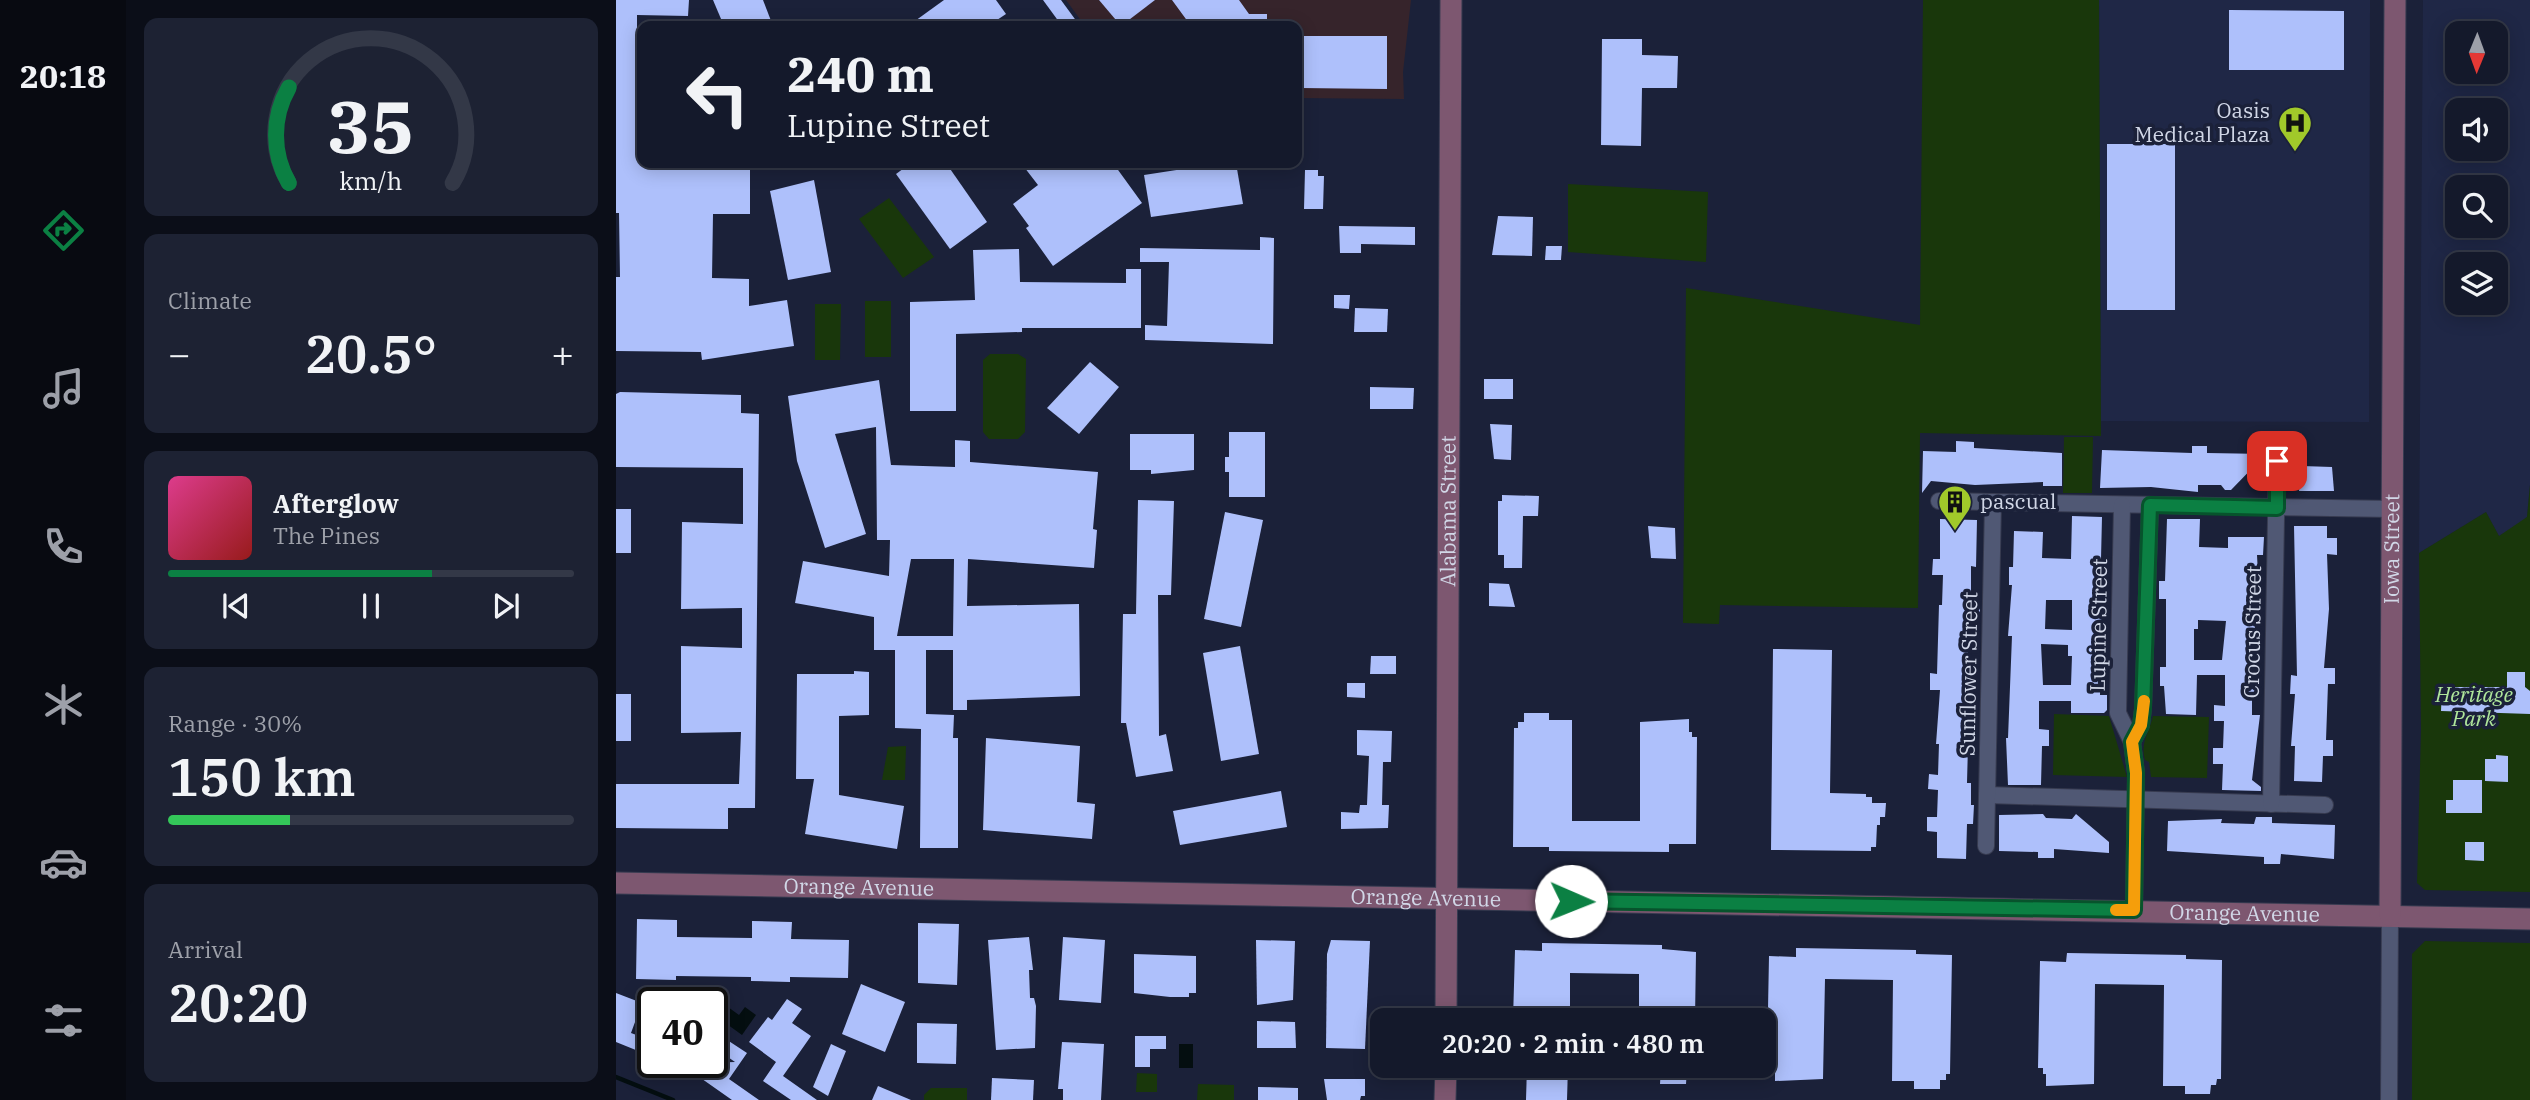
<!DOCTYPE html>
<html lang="en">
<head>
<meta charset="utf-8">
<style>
	:root { --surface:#14192b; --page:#1d2233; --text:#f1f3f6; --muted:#9da0a9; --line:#333847; --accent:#0b8043 }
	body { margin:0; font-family:"IBM Plex Serif",serif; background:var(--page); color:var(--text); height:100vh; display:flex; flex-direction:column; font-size:26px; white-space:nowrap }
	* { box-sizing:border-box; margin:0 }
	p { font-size:23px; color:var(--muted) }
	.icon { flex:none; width:38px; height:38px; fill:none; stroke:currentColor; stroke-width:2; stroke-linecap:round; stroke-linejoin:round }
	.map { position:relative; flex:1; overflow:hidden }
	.drawer { display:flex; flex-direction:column; gap:18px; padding:18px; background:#0b0e18; width:490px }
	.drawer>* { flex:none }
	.banner { position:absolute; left:21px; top:21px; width:665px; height:147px; border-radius:14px; box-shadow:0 4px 18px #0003,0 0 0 2px var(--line); background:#14192b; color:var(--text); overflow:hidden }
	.needle { width:46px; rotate:181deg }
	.tools { position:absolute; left:1829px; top:21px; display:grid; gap:14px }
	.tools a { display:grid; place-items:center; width:63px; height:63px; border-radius:14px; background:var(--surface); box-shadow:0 4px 18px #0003,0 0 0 2px var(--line); font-size:35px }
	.speed { position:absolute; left:21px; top:987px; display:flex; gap:14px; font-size:35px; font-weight:700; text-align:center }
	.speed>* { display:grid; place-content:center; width:91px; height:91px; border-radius:50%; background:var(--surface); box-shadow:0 4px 18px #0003,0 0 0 2px var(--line); line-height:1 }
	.speed .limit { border:4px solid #111; border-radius:10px; background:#fff; color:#111 }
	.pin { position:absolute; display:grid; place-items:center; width:60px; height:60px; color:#fff; margin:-30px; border-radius:14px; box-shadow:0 4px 10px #0006 }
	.me { position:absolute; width:77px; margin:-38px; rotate:91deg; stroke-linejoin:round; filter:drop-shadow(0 0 5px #0008) }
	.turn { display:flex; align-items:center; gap:24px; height:147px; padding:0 35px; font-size:32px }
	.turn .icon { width:91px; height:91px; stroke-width:2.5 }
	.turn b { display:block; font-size:49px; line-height:60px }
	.big { font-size:52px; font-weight:600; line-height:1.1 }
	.drawer .tile { flex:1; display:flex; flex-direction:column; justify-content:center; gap:10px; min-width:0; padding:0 24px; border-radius:14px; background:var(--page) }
	.drawer .dial { align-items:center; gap:0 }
	.dial svg { height:182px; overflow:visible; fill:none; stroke:var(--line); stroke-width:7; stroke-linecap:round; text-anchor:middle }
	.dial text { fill:var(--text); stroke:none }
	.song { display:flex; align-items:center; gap:21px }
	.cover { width:84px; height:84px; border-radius:10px; background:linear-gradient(135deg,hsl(330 70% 55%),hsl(0 70% 35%)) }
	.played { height:7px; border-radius:4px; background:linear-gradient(90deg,var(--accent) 65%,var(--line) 65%) }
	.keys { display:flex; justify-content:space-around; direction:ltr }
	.heat { display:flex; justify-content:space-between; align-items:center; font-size:38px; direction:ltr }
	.charge { height:10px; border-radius:5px; background:linear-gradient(90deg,#34c759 30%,var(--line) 0) }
	.trip { position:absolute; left:754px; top:1008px; width:406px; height:70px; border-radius:14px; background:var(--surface); box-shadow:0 4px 18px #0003,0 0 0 2px var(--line); font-weight:600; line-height:70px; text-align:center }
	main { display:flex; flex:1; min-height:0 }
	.tabs { display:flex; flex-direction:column; width:126px; justify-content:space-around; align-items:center; background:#080a11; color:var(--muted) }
	.tabs .icon { width:49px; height:49px }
	.tabs .current { color:var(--accent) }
	.tabs b { font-size:32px; color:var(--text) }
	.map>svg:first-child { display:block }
	.commercial { fill:#36242b }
	.built { fill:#1f2746; fill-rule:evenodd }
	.green { fill:#19370b }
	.water { fill:#040e10 }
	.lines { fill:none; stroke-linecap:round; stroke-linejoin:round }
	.stream { stroke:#040e10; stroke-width:4.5 }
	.building { fill:#aec0fb; fill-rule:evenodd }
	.street-casing { stroke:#373b50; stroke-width:18 }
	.secondary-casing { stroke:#373b50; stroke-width:23 }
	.street { stroke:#505874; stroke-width:16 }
	.secondary { stroke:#7d5770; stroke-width:21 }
	.route-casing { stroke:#07532c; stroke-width:18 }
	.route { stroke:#0b8043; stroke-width:12 }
	.slow { stroke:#f59e0b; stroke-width:12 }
	.labels { text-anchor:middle; stroke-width:7; stroke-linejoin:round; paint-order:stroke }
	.poi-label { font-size:21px; fill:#d1d7e7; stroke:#1b2139; text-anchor:end }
	.street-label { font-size:21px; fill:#d1d7e7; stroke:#1b2139 }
	.park-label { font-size:21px; font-style:italic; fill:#afe69b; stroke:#1b2139 }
</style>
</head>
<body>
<main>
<nav class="tabs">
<b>20:18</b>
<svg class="icon current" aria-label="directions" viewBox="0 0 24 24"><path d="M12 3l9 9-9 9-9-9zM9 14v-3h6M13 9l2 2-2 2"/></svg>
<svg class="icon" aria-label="music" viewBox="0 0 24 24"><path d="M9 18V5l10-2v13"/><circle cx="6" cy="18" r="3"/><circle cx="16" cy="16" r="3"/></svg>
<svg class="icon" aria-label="phone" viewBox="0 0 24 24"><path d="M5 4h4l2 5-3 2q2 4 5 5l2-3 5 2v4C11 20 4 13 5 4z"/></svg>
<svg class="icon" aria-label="climate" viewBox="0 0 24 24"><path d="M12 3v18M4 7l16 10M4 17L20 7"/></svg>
<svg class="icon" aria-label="car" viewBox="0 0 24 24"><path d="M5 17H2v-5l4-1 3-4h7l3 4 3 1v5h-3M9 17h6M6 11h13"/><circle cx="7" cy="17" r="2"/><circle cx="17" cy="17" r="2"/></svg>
<svg class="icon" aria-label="filters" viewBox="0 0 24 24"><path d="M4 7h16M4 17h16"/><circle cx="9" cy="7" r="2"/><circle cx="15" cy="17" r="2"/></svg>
</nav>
<section class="drawer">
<div class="tile dial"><svg viewBox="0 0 100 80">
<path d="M14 69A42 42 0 1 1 86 69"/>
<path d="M14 69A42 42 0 0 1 14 27" stroke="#0b8043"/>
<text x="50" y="56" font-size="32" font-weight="700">35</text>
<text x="50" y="72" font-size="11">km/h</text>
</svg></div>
<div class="tile"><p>Climate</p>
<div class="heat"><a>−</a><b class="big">20.5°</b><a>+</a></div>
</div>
<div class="tile">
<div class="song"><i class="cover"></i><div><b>Afterglow</b><p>The Pines</p></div></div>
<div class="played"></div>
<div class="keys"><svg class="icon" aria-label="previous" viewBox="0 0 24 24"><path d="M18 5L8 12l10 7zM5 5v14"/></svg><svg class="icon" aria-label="pause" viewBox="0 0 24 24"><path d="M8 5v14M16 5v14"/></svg><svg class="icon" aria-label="next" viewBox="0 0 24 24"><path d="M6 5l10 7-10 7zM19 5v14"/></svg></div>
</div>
<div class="tile"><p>Range · 30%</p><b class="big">150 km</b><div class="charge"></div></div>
<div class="tile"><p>Arrival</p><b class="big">20:20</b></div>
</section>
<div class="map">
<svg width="1914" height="1100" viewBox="0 0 1914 1100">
	<rect width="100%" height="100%" fill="#1b2139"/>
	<path class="commercial" d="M450,0H795L787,72L788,99L681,98V26H469Z"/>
	<g class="built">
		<path d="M1483,0H1754L1753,422L1485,421Z"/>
		<path d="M1807,0H1914V485L1911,517L1900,526L1883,536L1870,512L1803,553ZM1841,33H1880V72H1841ZM1841,110H1880V149H1841ZM1841,187H1880V226H1841ZM1841,264H1880V303H1841Z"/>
	</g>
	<g class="green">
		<path d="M1307,0H1483L1485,436L1304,433L1302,608L1104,605L1103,624L1067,623L1070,288L1304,325Z"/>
		<path d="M952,184L1092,192L1090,262L952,252Z"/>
		<path d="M273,198L318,257L287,278L243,219Z"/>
		<rect x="249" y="301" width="26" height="56"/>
		<path d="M199,304H225L224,360H199Z"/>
		<path d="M374,354H402L410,359L409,432L402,439H373L367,432V360Z"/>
		<path d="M1448,437H1477L1476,493H1447Z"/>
		<path d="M1914,485V892L1809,890L1801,883L1805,730L1803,553L1870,512L1883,536L1911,517Z"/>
		<path d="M1438,714L1493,716L1511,777L1437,775Z"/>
		<path d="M1537,716L1593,717L1591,778L1535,777L1533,762L1529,760C1524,743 1533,733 1537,716Z"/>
		<path d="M290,746L289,780H266L272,747Z"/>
		<path d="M1809,941L1914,943V1100H1796V954Z"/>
		<path d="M521,1073L541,1074V1092H520Z"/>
		<path d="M582,1084L618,1085V1100H581Z"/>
		<path d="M315,1088H351V1100H308V1095Z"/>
	</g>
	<g class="water">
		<path d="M105,1002L123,1015L129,1007L140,1015L126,1035L97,1014Z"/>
		<rect x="563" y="1044" width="14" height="24"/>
	</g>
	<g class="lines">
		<path class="stream" d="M0,1077L57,1100"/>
	</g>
	<g class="building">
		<path d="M0,0H73L72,16L21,15V67H26V96H20V135H26V163H134V214H97L96,278L133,279V306L171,300L178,346L86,360L85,352L0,351V277H4L3,213H0Z"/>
		<path d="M97,0H147L157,26H108Z"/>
		<path d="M328,0H380L390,14L372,26H292Z"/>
		<path d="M427,0H445L464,26H446Z"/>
		<path d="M483,0H539L505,26Z"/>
		<path d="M556,0H623L633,14H651V26H575Z"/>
		<path d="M1613,10L1728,11V70H1613Z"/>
		<path d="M685,36H771V89L684,88Z"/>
		<path d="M986,39H1026V55L1062,56L1061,88H1026L1025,146L985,145Z"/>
		<rect x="1491" y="144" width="68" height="166"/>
		<path d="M295,163H330L371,222L334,249L280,174Z"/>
		<path d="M405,163H497L526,203L437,266L410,228L413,226L397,204L422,185Z"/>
		<path d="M606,163H620L627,204L535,217L528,175Z"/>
		<path d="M689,170H702V176H708L707,209H688Z"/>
		<path d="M198,180L215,272L172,280L154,191Z"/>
		<path d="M882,216L917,217L916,256L876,255Z"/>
		<path d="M723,226L799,227V245L745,244V253H724Z"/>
		<path d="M644,237L658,238L657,344L529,340V325L551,326L553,262H524V248L644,250Z"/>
		<path d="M930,246H946L945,260H929Z"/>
		<path d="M403,249L404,282L510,283V269H525V328H406V332L340,334V411H294V302L359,300L357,250Z"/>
		<path d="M718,295H734L733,309L718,308Z"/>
		<path d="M739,308L772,309L771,332H738Z"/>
		<path d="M474,362L503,387L463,434L431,408Z"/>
		<rect x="868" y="379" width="29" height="20"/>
		<path d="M263,380L275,465L339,467V440L354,441V462L482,472L477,529L481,530L478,568L352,559L351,606L463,604L464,696L351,700V710H337V650H310V714L338,715L337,738H342V848H304L305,729L279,728V650H258V617L179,603L187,561L273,576L274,540H261L260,427L219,434L250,534L209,548L181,461L172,396ZM295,559H338L337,636H281Z"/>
		<path d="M754,387L798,388L797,409H754Z"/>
		<path d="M4,392L125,395V413L143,414L139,808H112V829L0,828V784H123L125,732L65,733V646L126,648V608L65,609L66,522L127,524V468L0,467V394Z"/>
		<path d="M874,424L896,425L895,460L878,459Z"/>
		<path d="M613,432H649V497H613V472H609V457H613Z"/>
		<path d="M514,434H578V470L535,474V470H514Z"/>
		<path d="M1340,441L1358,442V448L1446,453V486H1427V482L1359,485L1315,481L1306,493L1307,451L1340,452Z"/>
		<path d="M1576,446H1591V453L1650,454L1615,490H1609L1605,485H1582V492L1535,487L1484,488L1486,450L1576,453Z"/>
		<path d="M1686,466L1716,467L1718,491H1683Z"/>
		<path d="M886,495L923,496L922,516H907L906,568H888V555H882V501H886Z"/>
		<path d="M522,500L558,501L555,595H542L543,736L550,734L557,771L520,777L510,723H505L507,614H520Z"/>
		<rect x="0" y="509" width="15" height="44"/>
		<path d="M609,512L647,520L625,627L588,619Z"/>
		<path d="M1456,516L1486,517L1485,559H1490L1492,575L1491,592H1486L1484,695H1491V710L1488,713H1455V701H1423V729L1433,730V746H1426L1425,785H1392L1390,738H1392L1396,636H1392L1396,585H1393V567H1397L1398,531L1427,532L1426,558L1455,559ZM1430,600H1456V630L1429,629ZM1425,644L1452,645V656H1456L1455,685H1427Z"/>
		<path d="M1324,519L1361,520L1360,567L1355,566V606H1364V617H1352V733L1358,734L1357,745H1352L1351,783H1355V805H1358L1357,824H1351L1350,859L1321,858V832L1311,831V817H1321L1322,790L1312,789L1313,774L1322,775L1323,744H1320L1324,690H1314V673L1321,674L1323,605H1326L1327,575H1316L1317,559H1324Z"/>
		<path d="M1551,519H1584L1583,547L1612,548V537H1648L1647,555H1641L1644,613H1639V639H1643L1642,689L1636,693V715H1644L1636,780L1645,787V791L1606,790L1607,764H1597V748H1607L1608,721H1598V705L1609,706V675H1581L1580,715L1550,714L1548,686H1544V667H1550V599H1543V581H1549ZM1582,620L1610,621L1606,660H1578V629H1582Z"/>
		<path d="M1032,526L1059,528L1060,559L1035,558Z"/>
		<path d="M1678,526H1711V538H1721V555L1711,554L1713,609L1708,668H1719V684H1712L1710,740H1717V756H1707L1706,782L1678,781L1679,746H1675L1679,694H1674L1675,675L1681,676Z"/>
		<path d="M873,583L893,584L899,607L873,606Z"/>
		<path d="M624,646L643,754L605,761L587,653Z"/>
		<path d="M1157,649L1216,650L1214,793L1250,794V797H1256V803H1270L1269,817H1264V825H1261L1260,847H1255V851L1155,850Z"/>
		<path d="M755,656H780V674H754Z"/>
		<path d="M238,671L253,672V715L223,716V795L288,806L281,849L189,834L198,779H180L181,674H238Z"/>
		<path d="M1891,672H1909V687L1914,691V714L1825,711L1826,687H1891Z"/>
		<path d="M731,683H749V698L731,697Z"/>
		<rect x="0" y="694" width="15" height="47"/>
		<path d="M908,713H933V720H956V821H1024V722L1073,719V732H1076V737H1081L1080,844H1053V852L933,851V847H897L898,728H902V722H908Z"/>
		<path d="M741,730L776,731L775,762H767L766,805H773L772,828L725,829V812L743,813L744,805H751L753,756L741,755Z"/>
		<path d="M370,738L464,746L461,802L479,804L476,839L367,830Z"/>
		<path d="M1880,755L1892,756V782L1869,781V759H1880Z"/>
		<path d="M1837,780H1866V813H1830V800H1837Z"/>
		<path d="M665,791L671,827L564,845L557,811Z"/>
		<path d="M1427,814L1430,818L1456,819L1460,814L1493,842V853L1438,849V858H1422V852L1383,851V815Z"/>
		<path d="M1640,817H1656V823L1719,825L1718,859L1665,854L1664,864H1648V857L1551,851L1552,821L1606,819L1605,823L1638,824Z"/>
		<path d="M1849,842H1868V861L1849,860Z"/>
		<path d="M21,919L61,920V937L136,938V921L176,922L175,939L233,940L232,978L174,977V982L135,981V977L60,976V980L20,979Z"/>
		<path d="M302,923L343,924L341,985L302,983Z"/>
		<path d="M413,937L417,970H413L414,998H418L420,1006L419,1048L380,1050L372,940Z"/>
		<path d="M447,937L489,940L485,1003L443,1000Z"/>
		<path d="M640,940L679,941L677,1000L641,1005Z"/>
		<path d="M715,940L754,941L749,1049L710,1048L711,954Z"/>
		<path d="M926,943L1046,945V949L1080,952L1079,1020H1023V974L954,973V1020H897L899,950L926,951Z"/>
		<path d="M1180,948L1300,950V954L1336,955L1334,1074H1330V1080H1324V1089H1298V1081H1276L1277,980L1209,979L1207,1079L1159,1081V1069H1156V1063H1151L1153,956L1180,957Z"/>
		<path d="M1451,953L1570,955V959L1606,960L1605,1079H1601L1600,1085H1595L1594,1094H1569V1086H1547L1548,985L1479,984L1478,1084L1430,1086V1074H1427V1068H1422L1424,961L1450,962Z"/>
		<path d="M518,954L580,956V993H573V997H554L518,993Z"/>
		<path d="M245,984L289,1002L269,1052L226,1034Z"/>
		<path d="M0,993L26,1003L15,1033L37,1041V1057L0,1042Z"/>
		<path d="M171,999L186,1009L176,1023L195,1036L167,1076L201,1100H175L147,1081L160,1062L133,1042L152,1017L156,1020Z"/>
		<path d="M641,1021L679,1022L680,1048H641Z"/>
		<path d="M301,1023L341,1024L340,1064L301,1063Z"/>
		<path d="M96,1030L131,1053L113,1079L143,1100H116L79,1074L51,1064L119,1062L96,1046Z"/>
		<path d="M519,1036H550V1049H534V1067H519Z"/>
		<path d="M446,1042L488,1044L485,1100H447V1089H442Z"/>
		<path d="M215,1044L230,1051L212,1096L197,1087Z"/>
		<path d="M911,1066H952L951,1100H910Z"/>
		<path d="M1045,1066H1071L1070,1084H1044Z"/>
		<path d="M376,1078L418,1080L417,1100H375Z"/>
		<path d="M708,1079H749V1096H745L744,1100H711Z"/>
		<path d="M262,1086L295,1100H256Z"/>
		<path d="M642,1087L682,1088V1100H642Z"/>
	</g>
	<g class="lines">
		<g class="street-casing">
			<g id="street">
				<path d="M1323,501L1776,509"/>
				<path d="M1506,505L1502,713L1516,742L1520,773L1518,910"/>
				<path d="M1516,742L1525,725L1527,709L1534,505"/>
				<path d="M1371,795L1709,805"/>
				<path d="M1655,804L1661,461"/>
				<path d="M1370,846L1377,503"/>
				<path d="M1773,1100L1774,915"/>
			</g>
		</g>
		<g class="secondary-casing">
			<g id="secondary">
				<path id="s1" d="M0,883L1914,919"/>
				<path id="s2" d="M1774,915L1779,0"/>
				<path id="s3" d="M830,1020C834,680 831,340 835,0"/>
				<path d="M829,1100L830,1066"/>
			</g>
		</g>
		<use href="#street" class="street"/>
		<use href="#secondary" class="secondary"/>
	</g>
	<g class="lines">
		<g class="route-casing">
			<path id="route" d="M955,901L1518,910L1520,773L1516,742L1525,725L1527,709L1534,505L1661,508V461"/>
		</g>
		<use href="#route" class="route"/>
		<path class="slow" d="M1500,910H1518L1520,773L1516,742L1525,725L1528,701"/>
	</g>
	<defs>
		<g id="hospital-pin" transform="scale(1.75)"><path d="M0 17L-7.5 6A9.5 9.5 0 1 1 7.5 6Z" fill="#a1c92a" stroke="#1b2139"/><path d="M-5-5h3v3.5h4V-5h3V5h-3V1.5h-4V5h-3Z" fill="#111"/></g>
		<g id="building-pin" transform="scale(1.75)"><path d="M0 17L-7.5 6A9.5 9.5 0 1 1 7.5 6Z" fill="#a1c92a" stroke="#1b2139"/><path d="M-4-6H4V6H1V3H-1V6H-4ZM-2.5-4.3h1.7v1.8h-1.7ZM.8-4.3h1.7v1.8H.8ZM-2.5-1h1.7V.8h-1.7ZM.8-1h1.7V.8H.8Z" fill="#111"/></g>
	</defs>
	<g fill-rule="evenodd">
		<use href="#hospital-pin" x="1679" y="123"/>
		<use href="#building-pin" x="1339" y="502"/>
	</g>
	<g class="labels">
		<g class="poi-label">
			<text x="1654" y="118">Oasis<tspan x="1654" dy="24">Medical Plaza</tspan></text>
			<text x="1364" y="509" text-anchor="start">pascual</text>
		</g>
		<g class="street-label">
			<text dy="7" stroke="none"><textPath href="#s3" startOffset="509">Alabama Street</textPath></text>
			<text dy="7" stroke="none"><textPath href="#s2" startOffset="366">Iowa Street</textPath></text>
			<text transform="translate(1483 625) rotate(-89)" y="7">Lupine Street</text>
			<text transform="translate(1637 632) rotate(-89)" y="7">Crocus Street</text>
			<text transform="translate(1353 674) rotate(-89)" y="7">Sunflower Street</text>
			<text dy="7" stroke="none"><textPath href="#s1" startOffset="243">Orange Avenue</textPath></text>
			<text dy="7" stroke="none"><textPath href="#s1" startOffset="810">Orange Avenue</textPath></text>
			<text dy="7" stroke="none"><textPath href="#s1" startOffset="1629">Orange Avenue</textPath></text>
		</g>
		<g class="park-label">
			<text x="1858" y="702">Heritage<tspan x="1858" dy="24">Park</tspan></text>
		</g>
	</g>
</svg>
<div class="tools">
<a><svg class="needle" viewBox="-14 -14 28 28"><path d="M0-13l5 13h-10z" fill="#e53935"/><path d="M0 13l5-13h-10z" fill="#9da0a9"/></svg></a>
<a><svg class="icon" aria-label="sound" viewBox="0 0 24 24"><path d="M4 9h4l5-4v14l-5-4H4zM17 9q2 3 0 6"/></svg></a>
<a><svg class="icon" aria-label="search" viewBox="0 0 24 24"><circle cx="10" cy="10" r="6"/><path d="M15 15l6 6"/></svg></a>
<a><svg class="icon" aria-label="layers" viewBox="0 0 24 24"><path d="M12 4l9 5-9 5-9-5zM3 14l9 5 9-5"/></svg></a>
</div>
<div class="speed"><div class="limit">40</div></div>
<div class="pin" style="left:1661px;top:461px;background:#d93025"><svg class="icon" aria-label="arrive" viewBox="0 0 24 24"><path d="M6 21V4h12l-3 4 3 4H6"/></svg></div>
<svg class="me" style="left:955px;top:901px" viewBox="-20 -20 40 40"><circle r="19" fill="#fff"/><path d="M0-13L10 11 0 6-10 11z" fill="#0b8043"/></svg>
<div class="trip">20:20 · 2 min · 480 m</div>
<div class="banner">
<div class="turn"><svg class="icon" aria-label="left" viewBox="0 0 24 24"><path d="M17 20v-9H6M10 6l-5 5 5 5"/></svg><div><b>240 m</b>Lupine Street</div></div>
</div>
</div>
</main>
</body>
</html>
